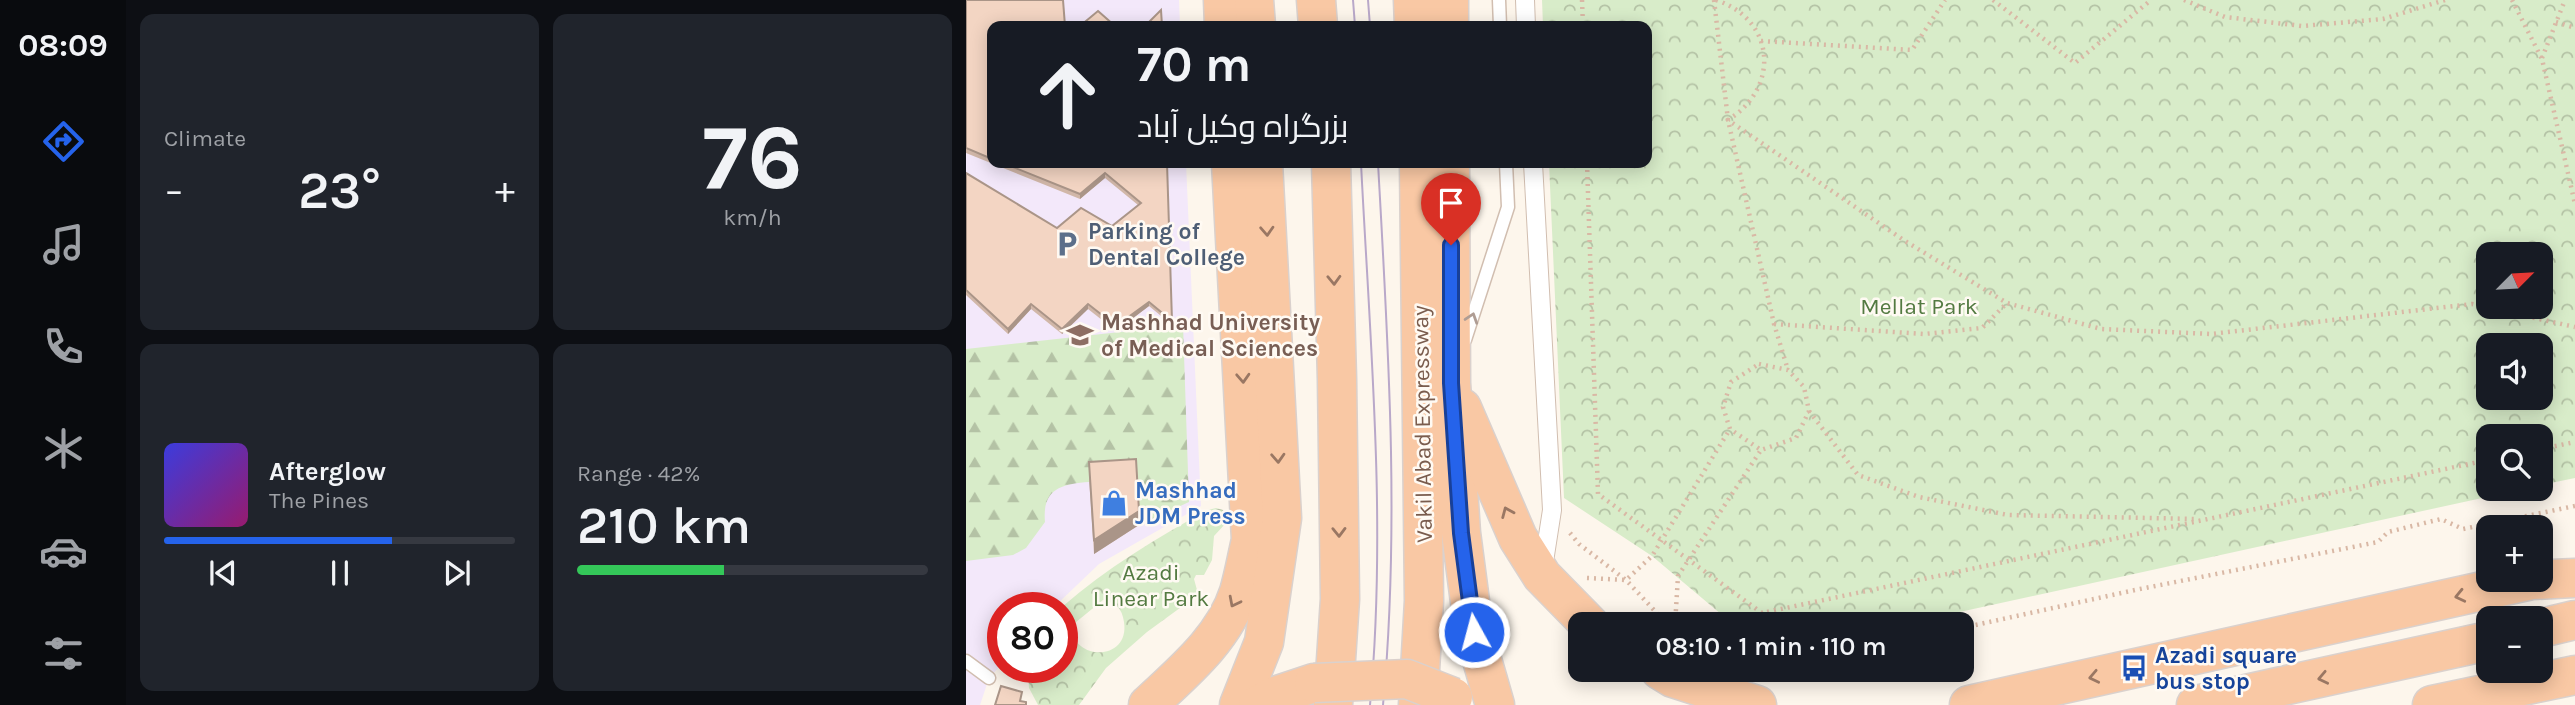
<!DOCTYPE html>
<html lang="en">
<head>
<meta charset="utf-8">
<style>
	:root { --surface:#171b24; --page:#20242c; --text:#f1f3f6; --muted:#9ea1a6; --line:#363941; --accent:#2563eb }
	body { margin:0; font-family:Karla,Cairo,sans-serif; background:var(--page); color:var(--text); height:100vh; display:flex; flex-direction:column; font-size:26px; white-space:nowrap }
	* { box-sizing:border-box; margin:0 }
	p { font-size:23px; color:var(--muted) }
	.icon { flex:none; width:38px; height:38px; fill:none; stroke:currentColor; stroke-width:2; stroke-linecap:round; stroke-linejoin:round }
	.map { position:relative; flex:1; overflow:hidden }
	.details { display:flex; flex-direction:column; gap:14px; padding:14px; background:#0d0f14; width:840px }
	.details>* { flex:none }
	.hud { position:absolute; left:21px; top:21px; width:665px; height:147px; border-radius:14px; box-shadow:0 4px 18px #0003; background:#171b24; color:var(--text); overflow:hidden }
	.needle { width:46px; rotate:66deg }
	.fabs { position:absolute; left:1510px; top:242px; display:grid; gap:14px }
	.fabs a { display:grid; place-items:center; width:77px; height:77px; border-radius:14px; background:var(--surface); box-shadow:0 4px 18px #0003; font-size:35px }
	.speed { position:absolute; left:21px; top:592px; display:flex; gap:14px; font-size:35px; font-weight:700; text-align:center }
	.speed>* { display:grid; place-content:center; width:91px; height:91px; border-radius:50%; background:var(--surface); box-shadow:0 4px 18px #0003; line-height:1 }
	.speed .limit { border:10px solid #d22; background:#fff; color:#111 }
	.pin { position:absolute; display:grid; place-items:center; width:60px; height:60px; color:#fff; margin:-72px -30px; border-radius:50% 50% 50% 0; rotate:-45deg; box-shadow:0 0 7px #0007 }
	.pin .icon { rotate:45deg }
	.me { position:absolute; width:77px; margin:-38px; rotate:353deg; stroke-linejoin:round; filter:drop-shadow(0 0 5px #0008) }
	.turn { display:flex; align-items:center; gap:24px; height:147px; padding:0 35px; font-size:32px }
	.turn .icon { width:91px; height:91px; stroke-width:2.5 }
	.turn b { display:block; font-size:49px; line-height:60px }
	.big { font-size:52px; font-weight:600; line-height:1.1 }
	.details .card { flex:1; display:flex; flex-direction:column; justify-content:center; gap:10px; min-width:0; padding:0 24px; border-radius:14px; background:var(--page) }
	.details .dial { align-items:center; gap:0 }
	.dial b { font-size:91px; line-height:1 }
	.song { display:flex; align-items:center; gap:21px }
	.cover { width:84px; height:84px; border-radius:10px; background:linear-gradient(135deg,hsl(240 70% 55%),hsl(320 70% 35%)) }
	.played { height:7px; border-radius:4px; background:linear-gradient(90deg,var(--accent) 65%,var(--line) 65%) }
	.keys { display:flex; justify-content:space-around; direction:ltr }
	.heat { display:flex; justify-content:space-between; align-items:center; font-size:38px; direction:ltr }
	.charge { height:10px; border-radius:5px; background:linear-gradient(90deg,#34c759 42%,var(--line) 0) }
	.details .tiles { flex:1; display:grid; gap:14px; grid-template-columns:repeat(2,1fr) }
	.trip { position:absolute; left:602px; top:612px; width:406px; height:70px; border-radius:14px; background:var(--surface); box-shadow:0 4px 18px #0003; font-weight:600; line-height:70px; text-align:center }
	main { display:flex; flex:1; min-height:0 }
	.menu { display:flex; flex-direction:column; width:126px; justify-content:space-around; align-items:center; background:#090b0e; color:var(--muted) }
	.menu .icon { width:49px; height:49px }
	.menu .on { color:var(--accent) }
	.menu b { font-size:32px; color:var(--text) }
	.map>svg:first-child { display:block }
	.education { fill:#f3e8fa }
	.forest { fill:url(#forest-firs) }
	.park { fill:url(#park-crowns); fill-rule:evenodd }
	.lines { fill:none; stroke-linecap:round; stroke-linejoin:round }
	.service-casing { stroke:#d1beb0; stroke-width:15 }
	.pedestrian-casing { stroke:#d1beb0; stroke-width:20 }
	.trunk-casing { stroke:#dad1cd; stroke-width:41 }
	.path { stroke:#d9b8a5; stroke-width:4.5; stroke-dasharray:2 5; stroke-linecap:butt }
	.service { stroke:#fff; stroke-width:12 }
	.pedestrian { stroke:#fff; stroke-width:18 }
	.trunk { stroke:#f9c8a4; stroke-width:38 }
	.tram { stroke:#b9a8c9; stroke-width:2 }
	.trunk-bridge-casing { stroke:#dad1cd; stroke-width:41; stroke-linecap:butt }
	.trunk-bridge { stroke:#f9c8a4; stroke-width:38 }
	.wall { fill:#d1b7a8 }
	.shaded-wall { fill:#aa9588 }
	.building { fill:#f3d5c3; stroke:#aa9588; stroke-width:2 }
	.oneway { stroke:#9a7763 }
	.oneway2 { stroke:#af9d94 }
	.route-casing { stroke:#184099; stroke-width:18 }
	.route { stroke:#2563eb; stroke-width:12 }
	.labels { text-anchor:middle; stroke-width:5; stroke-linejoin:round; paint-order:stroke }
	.service-label { font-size:23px; font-weight:bold; fill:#4e5e75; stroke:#fffaf3; text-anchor:start }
	.park-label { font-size:23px; fill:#537a41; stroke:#fffaf3 }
	.education-label { font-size:23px; font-weight:bold; fill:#785e54; stroke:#fffaf3; text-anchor:start }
	.street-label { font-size:23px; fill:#7a5c4d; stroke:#fffaf3 }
	.shop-label { font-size:23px; font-weight:bold; fill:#366cbe; stroke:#fffaf3; text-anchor:start }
	.transit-label { font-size:23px; font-weight:bold; fill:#164399; stroke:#fffaf3; text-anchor:start }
</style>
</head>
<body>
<main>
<nav class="menu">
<b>08:09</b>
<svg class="icon on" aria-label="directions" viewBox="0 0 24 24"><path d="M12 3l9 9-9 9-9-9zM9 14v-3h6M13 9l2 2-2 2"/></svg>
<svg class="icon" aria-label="music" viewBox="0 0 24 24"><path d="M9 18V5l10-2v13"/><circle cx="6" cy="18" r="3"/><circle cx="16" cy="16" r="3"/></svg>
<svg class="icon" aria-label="phone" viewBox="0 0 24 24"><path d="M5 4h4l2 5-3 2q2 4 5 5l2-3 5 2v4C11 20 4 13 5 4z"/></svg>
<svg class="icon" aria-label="climate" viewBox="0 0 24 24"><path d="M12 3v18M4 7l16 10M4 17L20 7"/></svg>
<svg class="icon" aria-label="car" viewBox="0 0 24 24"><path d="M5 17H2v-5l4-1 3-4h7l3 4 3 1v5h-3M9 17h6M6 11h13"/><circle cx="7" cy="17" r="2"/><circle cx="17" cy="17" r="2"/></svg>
<svg class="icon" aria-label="filters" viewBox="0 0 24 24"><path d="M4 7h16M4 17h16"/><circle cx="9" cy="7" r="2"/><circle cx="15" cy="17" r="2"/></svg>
</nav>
<section class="details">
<div class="tiles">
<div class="card"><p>Climate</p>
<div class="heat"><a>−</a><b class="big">23°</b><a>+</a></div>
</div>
<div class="card dial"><b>76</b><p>km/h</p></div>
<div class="card">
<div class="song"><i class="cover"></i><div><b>Afterglow</b><p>The Pines</p></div></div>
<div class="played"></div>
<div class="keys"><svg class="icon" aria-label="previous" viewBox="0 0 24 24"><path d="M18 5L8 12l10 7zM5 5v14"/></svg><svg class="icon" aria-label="pause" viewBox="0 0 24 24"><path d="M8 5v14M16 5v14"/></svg><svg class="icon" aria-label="next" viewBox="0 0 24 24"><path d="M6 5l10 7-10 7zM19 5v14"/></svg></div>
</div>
<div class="card"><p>Range · 42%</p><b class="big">210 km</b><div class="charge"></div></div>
</div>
</section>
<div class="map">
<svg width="1609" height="705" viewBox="0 0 1609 705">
	<defs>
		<pattern id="forest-firs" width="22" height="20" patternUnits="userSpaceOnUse" patternTransform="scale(1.75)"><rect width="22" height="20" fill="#d8ecc9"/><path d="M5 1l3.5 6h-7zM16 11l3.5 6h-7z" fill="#b4c2a5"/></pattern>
		<pattern id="park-crowns" width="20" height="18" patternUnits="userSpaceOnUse" patternTransform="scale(1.75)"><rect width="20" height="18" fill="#d8ecc9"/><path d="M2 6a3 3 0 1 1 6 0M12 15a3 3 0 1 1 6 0" fill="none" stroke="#b4c2a5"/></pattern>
	</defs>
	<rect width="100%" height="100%" fill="#fdf6ec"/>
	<path class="education" d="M0,0H213L214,26H26V163H220L235,506L133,564L88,607H37V663L23,678L14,705H0Z"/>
	<path class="forest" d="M217,325L223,502L173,525L123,476V482C95,484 76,489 79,522L60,548L47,555L0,561V349Z"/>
	<g class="park">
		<path d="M576,0H1609V478L1575,485V436H1522V488H1562L934,625H768L686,556L598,498L583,163H681V26H577ZM1522,254H1575V306H1522ZM1522,345H1575V397H1522Z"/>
		<path d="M250,508L257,510L261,517L260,523L248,536L246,560L238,575H230L228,579L231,590L229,597L181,632L140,668L113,705H72L63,688L62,673L55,667H96V607C141,568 190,538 242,510ZM137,600C150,603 156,608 158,622C164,660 110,663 104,627Z"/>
	</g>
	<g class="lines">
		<g class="service-casing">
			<g id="service">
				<path d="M533,0L534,26"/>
				<path d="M499,340L542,207L540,163"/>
				<path d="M0,661L23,678"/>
			</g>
		</g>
		<g class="pedestrian-casing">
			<g id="pedestrian">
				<path d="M559,0L560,26"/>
				<path d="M567,163L586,510L577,568"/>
			</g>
		</g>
		<g class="trunk-casing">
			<g id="trunk">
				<path d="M257,0L258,26"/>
				<path d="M288,0L290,26"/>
				<path d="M350,0L352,26"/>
				<path d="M447,0L448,26"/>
				<path d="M483,0V26"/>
				<path d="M365,163L371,379L374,599L367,705"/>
				<path d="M484,163L485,383L495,533L508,632L529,705"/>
				<path d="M496,408L552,538L576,576L624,625"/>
				<path d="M1575,628L1609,620"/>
				<path d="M694,670L707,678L791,705"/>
				<path d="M182,705C216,673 258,639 273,592C278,575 281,557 285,540L265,163"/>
				<path d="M273,705L298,642L316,518L297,163"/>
				<path d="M292,705L309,696L348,683"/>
				<path d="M452,705L458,601L453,163"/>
				<path d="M1003,705L1566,580L1609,578"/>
				<path d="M1230,705L1522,641"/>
				<path d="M1466,705L1609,675"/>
			</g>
		</g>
		<g class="path">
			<path d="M616,0L617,26"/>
			<path d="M748,0L762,120L808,324L822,370"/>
			<path d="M750,0C810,20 814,88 762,120L939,241L1041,303L1135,329L1245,334L1506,304L1609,327"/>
			<path d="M1027,0L1109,63L1185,0"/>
			<path d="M1218,0L1259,17L1336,26L1417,19L1479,0"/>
			<path d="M1546,0L1576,59L1609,204"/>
			<path d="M1590,22L1609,28"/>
			<path d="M795,41L946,50L979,0"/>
			<path d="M1576,58L1599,0"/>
			<path d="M621,163L632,494L796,613L1522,460"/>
			<path d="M808,324L958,334L1016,328L1041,303"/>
			<path d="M793,364L822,370L838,387L843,411L830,438L795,450L764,429L757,407L765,382Z"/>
			<path d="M843,411L892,475L953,497L1042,515L1231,519"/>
			<path d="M1575,449L1609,442"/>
			<path d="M604,533L613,544L660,580L702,625"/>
			<path d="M621,578L660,580L686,556L764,429"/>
			<path d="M709,625L712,576L795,450"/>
			<path d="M996,628L1169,590L1412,542L1422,532L1475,519L1497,529L1609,506"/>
		</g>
		<use href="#service" class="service"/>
		<use href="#pedestrian" class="pedestrian"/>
		<use href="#trunk" class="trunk"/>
		<g class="tram">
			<path d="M387,0L389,26"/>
			<path d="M402,0L404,26"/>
			<path d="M395,163C404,343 421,525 404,705"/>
			<path d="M412,163C422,343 434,525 417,705"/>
		</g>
		<g class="trunk-bridge-casing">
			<path id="trunk-bridge" d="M348,683L441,679L487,697"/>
		</g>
		<use href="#trunk-bridge" class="trunk-bridge"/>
	</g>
	<g class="wall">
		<path d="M0,0L26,26V163H201L206,325L183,306L150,331L122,309L96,334L65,309L42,334L0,295V173L91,228L146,226L172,205L139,178L114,199L0,153Z"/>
		<path d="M123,462L173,525L128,554L123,476Z"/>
	</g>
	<g class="shaded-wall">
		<path d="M139,173V178L114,199V194Z"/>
		<path d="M183,302V306L150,331V326Z"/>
		<path d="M65,304V309L42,334V329Z"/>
		<path d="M122,304V309L96,334V329Z"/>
		<path d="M173,511V525L128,554V540Z"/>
	</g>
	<g class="building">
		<path d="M0,0H97L99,26H26V159L0,148Z"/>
		<path d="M195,10L196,26H179Z"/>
		<path d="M132,11L149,26H114Z"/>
		<path d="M37,163H201L206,321L183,302L150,326L122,304L96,329L65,304L42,329L0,290V173L91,228L115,208L146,226L175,203L139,173L114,194Z"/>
		<path d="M170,459L173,511L128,540L123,462Z"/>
		<path d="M35,686L56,692L54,701L60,702V705H29Z"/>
	</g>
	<defs><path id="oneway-chevron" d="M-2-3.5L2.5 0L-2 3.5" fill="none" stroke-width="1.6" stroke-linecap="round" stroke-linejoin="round" transform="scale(1.75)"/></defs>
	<g class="oneway">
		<use href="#oneway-chevron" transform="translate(301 231) rotate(87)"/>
		<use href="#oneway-chevron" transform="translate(368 280) rotate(88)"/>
		<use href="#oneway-chevron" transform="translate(277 378) rotate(87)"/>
		<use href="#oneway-chevron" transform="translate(312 458) rotate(87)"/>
		<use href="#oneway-chevron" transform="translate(541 512) rotate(-113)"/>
		<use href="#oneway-chevron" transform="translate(373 532) rotate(89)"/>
		<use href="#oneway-chevron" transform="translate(1494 596) rotate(167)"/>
		<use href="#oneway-chevron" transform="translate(268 602) rotate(117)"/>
		<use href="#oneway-chevron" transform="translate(1128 677) rotate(168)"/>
		<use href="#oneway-chevron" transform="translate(1357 678) rotate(168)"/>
	</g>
	<use class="oneway2" href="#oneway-chevron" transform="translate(506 318) rotate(-72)"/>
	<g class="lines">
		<g class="route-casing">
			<path id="route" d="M485,245V383L495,533L508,632"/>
		</g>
		<use href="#route" class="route"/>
	</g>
	<defs>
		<g id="parking-bare" transform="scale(2.1)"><path d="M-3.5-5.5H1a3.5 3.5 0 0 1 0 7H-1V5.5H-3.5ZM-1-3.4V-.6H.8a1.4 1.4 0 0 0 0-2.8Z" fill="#5c6f8a" stroke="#fffaf3" stroke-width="2.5" paint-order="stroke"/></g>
		<g id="university-bare" transform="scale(2.1)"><path d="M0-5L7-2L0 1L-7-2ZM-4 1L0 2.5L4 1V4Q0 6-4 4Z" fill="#8d6e63" stroke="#fffaf3" stroke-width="2.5" paint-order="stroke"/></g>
		<g id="shop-bare" transform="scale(2.1)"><path d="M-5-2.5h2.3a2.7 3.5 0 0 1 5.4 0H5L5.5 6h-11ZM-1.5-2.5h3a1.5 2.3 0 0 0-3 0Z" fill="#3f7fe0" stroke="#fffaf3" stroke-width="2.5" paint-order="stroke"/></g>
		<g id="bus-bare" transform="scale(2.1)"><path d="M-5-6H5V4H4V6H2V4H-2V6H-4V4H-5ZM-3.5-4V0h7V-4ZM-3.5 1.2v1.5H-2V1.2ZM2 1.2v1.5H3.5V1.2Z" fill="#1a4fb4" stroke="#fffaf3" stroke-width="2.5" paint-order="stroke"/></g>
	</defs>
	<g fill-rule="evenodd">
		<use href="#parking-bare" x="101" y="244"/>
		<use href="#university-bare" x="114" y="335"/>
		<use href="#shop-bare" x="148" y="503"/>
		<use href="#bus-bare" x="1168" y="668"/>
	</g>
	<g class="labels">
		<g class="service-label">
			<text x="122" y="239">Parking of<tspan x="122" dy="26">Dental College</tspan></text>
		</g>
		<g class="park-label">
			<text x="953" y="314">Mellat Park</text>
			<text x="185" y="580">Azadi<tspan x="185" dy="26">Linear Park</tspan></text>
		</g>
		<g class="education-label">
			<text x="135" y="330">Mashhad University<tspan x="135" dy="26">of Medical Sciences</tspan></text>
		</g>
		<g class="street-label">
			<text transform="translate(456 424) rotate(-91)" y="8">Vakil Abad Expressway</text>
		</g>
		<g class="shop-label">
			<text x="169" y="498">Mashhad<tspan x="169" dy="26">JDM Press</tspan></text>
		</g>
		<g class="transit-label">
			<text x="1189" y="663">Azadi square<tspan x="1189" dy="26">bus stop</tspan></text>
		</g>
	</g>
</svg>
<div class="fabs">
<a><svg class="needle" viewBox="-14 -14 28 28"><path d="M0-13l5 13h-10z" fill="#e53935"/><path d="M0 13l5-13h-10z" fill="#9ea1a6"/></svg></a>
<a><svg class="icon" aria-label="sound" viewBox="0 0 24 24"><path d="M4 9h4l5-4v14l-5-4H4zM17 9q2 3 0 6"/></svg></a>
<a><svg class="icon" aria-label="search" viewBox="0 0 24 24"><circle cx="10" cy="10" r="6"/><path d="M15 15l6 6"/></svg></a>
<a>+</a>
<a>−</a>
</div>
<div class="speed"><div class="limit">80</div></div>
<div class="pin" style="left:485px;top:245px;background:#d93025"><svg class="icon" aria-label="arrive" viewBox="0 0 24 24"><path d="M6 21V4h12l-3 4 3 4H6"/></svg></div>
<svg class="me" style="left:508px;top:632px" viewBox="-20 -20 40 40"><circle r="17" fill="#2563eb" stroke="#fff" stroke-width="3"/><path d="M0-11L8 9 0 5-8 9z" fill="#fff"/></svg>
<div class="trip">08:10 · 1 min · 110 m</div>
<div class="hud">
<div class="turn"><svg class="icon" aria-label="ahead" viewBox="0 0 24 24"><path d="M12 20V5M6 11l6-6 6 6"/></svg><div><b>70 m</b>بزرگراه وکیل آباد</div></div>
</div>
</div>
</main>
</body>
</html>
